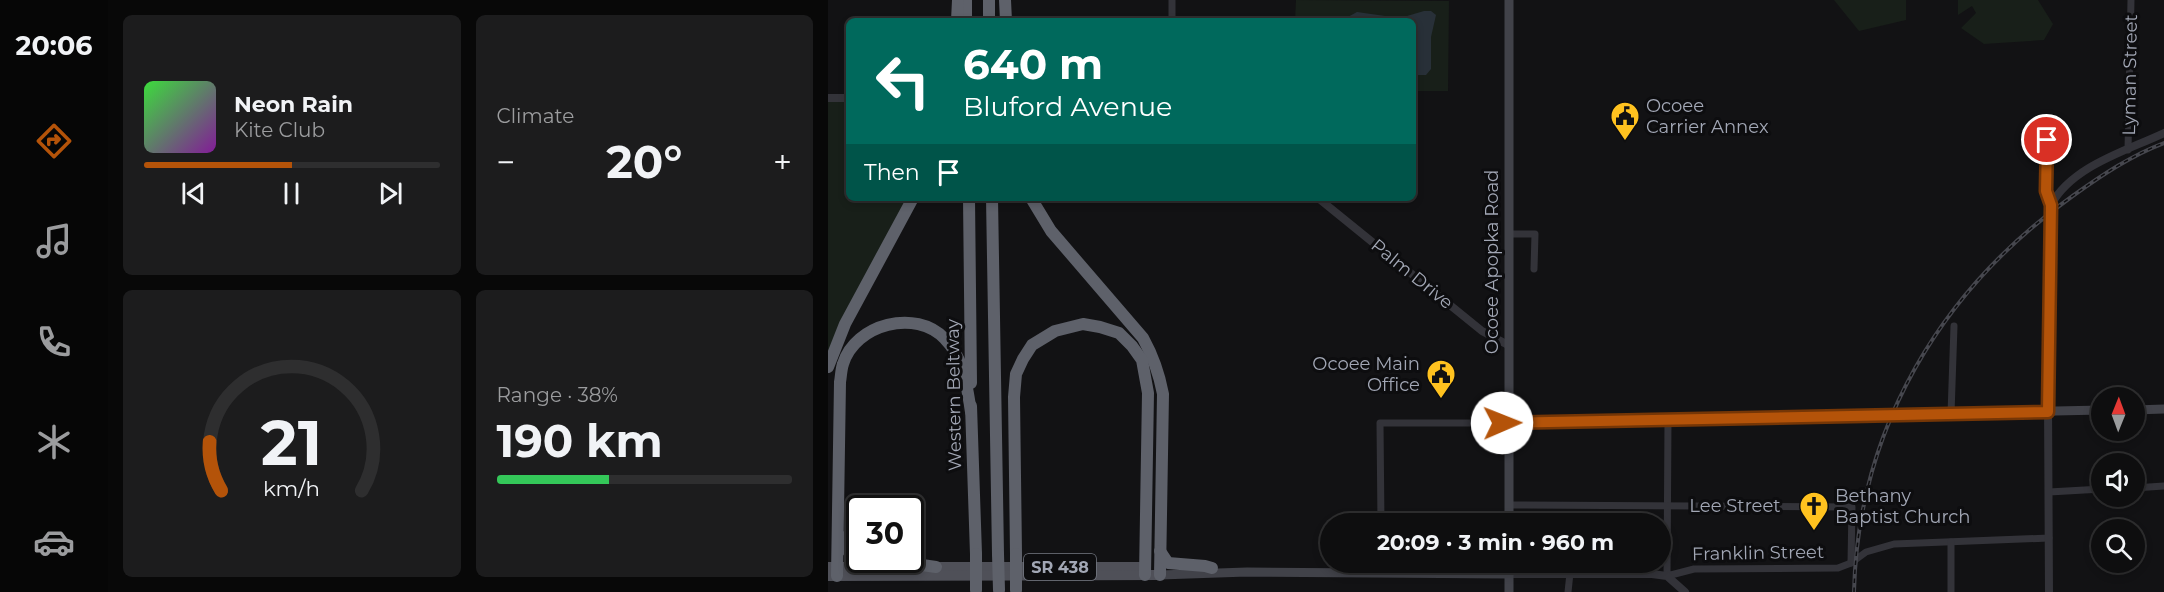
<!DOCTYPE html>
<html lang="en">
<head>
<meta charset="utf-8">
<style>
	:root { --surface:#0e0e0f; --page:#1c1c1d; --text:#f1f3f6; --muted:#9b9c9e; --line:#2e2e2f; --accent:#b45309 }
	body { margin:0; font-family:Montserrat,sans-serif; background:var(--page); color:var(--text); height:100vh; display:flex; flex-direction:column; font-size:22px; white-space:nowrap }
	* { box-sizing:border-box; margin:0 }
	p { font-size:20px; color:var(--muted) }
	.icon { flex:none; width:33px; height:33px; fill:none; stroke:currentColor; stroke-width:2; stroke-linecap:round; stroke-linejoin:round }
	.map { position:relative; flex:1; overflow:hidden }
	.panel { display:flex; flex-direction:column; gap:15px; padding:15px; background:#080808; width:720px }
	.panel>* { flex:none }
	.top-card { position:absolute; left:18px; top:18px; width:570px; height:183px; border-radius:9px; box-shadow:0 3px 9px #0003,0 0 0 2px var(--line); background:#00695c; color:#fff; overflow:hidden }
	.needle { width:39px; rotate:1deg }
	.fabs { position:absolute; left:1263px; top:387px; display:grid; gap:12px }
	.fabs a { display:grid; place-items:center; width:54px; height:54px; border-radius:50%; background:var(--surface); box-shadow:0 3px 9px #0003,0 0 0 2px var(--line); font-size:30px }
	.speed { position:absolute; left:18px; top:495px; display:flex; gap:12px; font-size:30px; font-weight:700; text-align:center }
	.speed>* { display:grid; place-content:center; width:78px; height:78px; border-radius:50%; background:var(--surface); box-shadow:0 3px 9px #0003,0 0 0 2px var(--line); line-height:1 }
	.speed .limit { border:3px solid #111; border-radius:9px; background:#fff; color:#111 }
	.pin { position:absolute; display:grid; place-items:center; width:51px; height:51px; color:#fff; margin:-26px; border:3px solid #fff; border-radius:50%; box-shadow:0 2px 6px #0007 }
	.me { position:absolute; width:66px; margin:-33px; rotate:89deg; stroke-linejoin:round; filter:drop-shadow(0 0 4px #0008) }
	.turn { display:flex; align-items:center; gap:21px; height:126px; padding:0 18px; font-size:27px }
	.turn .icon { width:78px; height:78px; stroke-width:2.5 }
	.turn b { display:block; font-size:42px; line-height:51px }
	.then { display:flex; align-items:center; height:57px; padding:0 18px; background:#0003; gap:12px; font-size:22px }
	.big { font-size:45px; font-weight:700; line-height:1.1 }
	.panel .widget { flex:1; display:flex; flex-direction:column; justify-content:center; gap:9px; min-width:0; padding:0 21px; border-radius:9px; background:var(--page) }
	.panel .dial { align-items:center; gap:0 }
	.dial svg { height:156px; overflow:visible; fill:none; stroke:var(--line); stroke-width:7; stroke-linecap:round; text-anchor:middle }
	.dial text { fill:var(--text); stroke:none }
	.song { display:flex; align-items:center; gap:18px }
	.cover { width:72px; height:72px; border-radius:9px; background:linear-gradient(135deg,hsl(120 70% 55%),hsl(290 70% 35%)) }
	.played { height:6px; border-radius:3px; background:linear-gradient(90deg,var(--accent) 50%,var(--line) 50%) }
	.keys { display:flex; justify-content:space-around; direction:ltr }
	.heat { display:flex; justify-content:space-between; align-items:center; font-size:33px; direction:ltr }
	.charge { height:9px; border-radius:4px; background:linear-gradient(90deg,#34c759 38%,var(--line) 0) }
	.panel .tiles { flex:1; display:grid; gap:15px; grid-template-columns:repeat(2,1fr) }
	.trip { position:absolute; left:492px; top:513px; width:351px; height:60px; border-radius:30px; background:var(--surface); box-shadow:0 3px 9px #0003,0 0 0 2px var(--line); font-weight:700; line-height:60px; text-align:center }
	main { display:flex; flex:1; min-height:0 }
	.dock { display:flex; flex-direction:column; width:108px; justify-content:space-around; align-items:center; background:#060606; color:var(--muted) }
	.dock .icon { width:42px; height:42px }
	.dock .active { color:var(--accent) }
	.dock b { font-size:27px; color:var(--text) }
	.map>svg:first-child { display:block }
	.green { fill:#181f19 }
	.water { fill:#283038 }
	.lines { fill:none; stroke-linecap:round; stroke-linejoin:round }
	.minor { stroke:#333339; stroke-width:7 }
	.tertiary { stroke:#333339; stroke-width:8 }
	.secondary { stroke:#414249; stroke-width:9 }
	.primary { stroke:#4f5058; stroke-width:10 }
	.motorway { stroke:#5e616a; stroke-width:12 }
	.rail-casing { stroke:#46474e; stroke-width:4 }
	.rail { stroke:#0d0d0f; stroke-width:1.5; stroke-dasharray:4.5; stroke-linecap:butt }
	.motorway-bridge { stroke:#5e616a; stroke-width:12 }
	.route-casing { stroke:#753606; stroke-width:15 }
	.route { stroke:#b45309; stroke-width:10 }
	.labels { text-anchor:middle; stroke-width:6; stroke-linejoin:round; paint-order:stroke }
	.shield { fill:#0d0d0f; stroke:#757983; stroke-width:1.5 }
	.shield-label { font-size:16px; font-weight:bold; fill:#a2a7b5 }
	.street-label { font-size:18px; fill:#a2a7b5; stroke:#0d0d0f }
	.poi-label { font-size:18px; fill:#a2a7b5; stroke:#0d0d0f; text-anchor:start }
</style>
</head>
<body>
<main>
<nav class="dock">
<b>20:06</b>
<svg class="icon active" aria-label="directions" viewBox="0 0 24 24"><path d="M12 3l9 9-9 9-9-9zM9 14v-3h6M13 9l2 2-2 2"/></svg>
<svg class="icon" aria-label="music" viewBox="0 0 24 24"><path d="M9 18V5l10-2v13"/><circle cx="6" cy="18" r="3"/><circle cx="16" cy="16" r="3"/></svg>
<svg class="icon" aria-label="phone" viewBox="0 0 24 24"><path d="M5 4h4l2 5-3 2q2 4 5 5l2-3 5 2v4C11 20 4 13 5 4z"/></svg>
<svg class="icon" aria-label="climate" viewBox="0 0 24 24"><path d="M12 3v18M4 7l16 10M4 17L20 7"/></svg>
<svg class="icon" aria-label="car" viewBox="0 0 24 24"><path d="M5 17H2v-5l4-1 3-4h7l3 4 3 1v5h-3M9 17h6M6 11h13"/><circle cx="7" cy="17" r="2"/><circle cx="17" cy="17" r="2"/></svg>
</nav>
<section class="panel">
<div class="tiles">
<div class="widget">
<div class="song"><i class="cover"></i><div><b>Neon Rain</b><p>Kite Club</p></div></div>
<div class="played"></div>
<div class="keys"><svg class="icon" aria-label="previous" viewBox="0 0 24 24"><path d="M18 5L8 12l10 7zM5 5v14"/></svg><svg class="icon" aria-label="pause" viewBox="0 0 24 24"><path d="M8 5v14M16 5v14"/></svg><svg class="icon" aria-label="next" viewBox="0 0 24 24"><path d="M6 5l10 7-10 7zM19 5v14"/></svg></div>
</div>
<div class="widget"><p>Climate</p>
<div class="heat"><a>−</a><b class="big">20°</b><a>+</a></div>
</div>
<div class="widget dial"><svg viewBox="0 0 100 80">
<path d="M14 69A42 42 0 1 1 86 69"/>
<path d="M14 69A42 42 0 0 1 8 44" stroke="#b45309"/>
<text x="50" y="56" font-size="32" font-weight="700">21</text>
<text x="50" y="72" font-size="11">km/h</text>
</svg></div>
<div class="widget"><p>Range · 38%</p><b class="big">190 km</b><div class="charge"></div></div>
</div>
</section>
<div class="map">
<svg width="1336" height="592" viewBox="0 0 1336 592">
	<rect width="100%" height="100%" fill="#121214"/>
	<g class="green">
		<path d="M468,0L621,1L620,91H585V21H467Z"/>
		<path d="M1006,0H1078V20L1031,31Z"/>
		<path d="M1130,0H1210L1225,24L1216,40L1156,44L1133,28L1148,13L1144,6L1130,15Z"/>
		<path d="M0,98H21V198H85L6,349L0,375Z"/>
	</g>
	<path class="water" d="M596,11H603L608,15L603,37V69L598,75H585V21H491L518,18L529,12L564,17L579,16Z"/>
	<g class="lines">
		<g class="minor">
			<path d="M344,0V21"/>
			<path d="M1219,140L1218,191L1223,205"/>
			<path d="M1300,150L1303,0"/>
			<path d="M681,234H707L706,269"/>
			<path d="M1123,414L1126,326"/>
			<path d="M840,420L839,576L866,569L1010,568L1023,563L1038,552L1066,544L1221,538"/>
			<path d="M1306,488L1336,486"/>
			<path d="M1221,492L1274,489"/>
			<path d="M681,505L1024,507L1023,563"/>
			<path d="M553,524L552,423H681"/>
			<path d="M554,562V572"/>
			<path d="M740,592L742,573"/>
			<path d="M1123,592V542"/>
		</g>
		<g class="tertiary">
			<path d="M0,98H21"/>
			<path d="M490,198L654,331L680,345"/>
			<path d="M681,574H824L839,576L857,592"/>
			<path d="M1221,592L1220,402L1223,205C1244,166 1298,151 1336,133"/>
		</g>
		<g class="secondary">
			<path d="M1306,410L1336,409"/>
			<path d="M681,423L1274,410"/>
			<path d="M681,524V0"/>
			<path d="M332,575L419,572L681,574"/>
			<path d="M681,592V562"/>
		</g>
		<g class="primary">
			<path d="M0,567H73"/>
			<path d="M101,567H317"/>
			<path d="M0,576L332,575"/>
		</g>
		<g class="motorway">
			<path d="M138,0V21"/>
			<path d="M161,0V21"/>
			<path d="M177,0L178,21"/>
			<path d="M129,21L130,0"/>
			<path d="M141,198L143,383"/>
			<path d="M164,198L170,554"/>
			<path d="M203,198L223,231L315,338C325,356 331,373 335,394L332,575"/>
			<path d="M0,367L17,324L85,198"/>
			<path d="M143,406L148,554"/>
			<path d="M12,536C15,546 21,555 32,559"/>
			<path d="M332,551L340,563L377,566L384,568"/>
			<path d="M188,554L186,397L188,374L195,359L204,345L227,331L255,324L272,327L291,333L304,346L314,360L320,393L317,575"/>
			<path d="M34,560L66,561L108,567"/>
			<path d="M9,576L12,382C13,377 13,370 15,364C27,324 88,308 117,339C136,358 139,387 143,412"/>
		</g>
		<g class="rail-casing">
			<path id="rail" d="M1026,592C1030,428 1113,289 1246,195C1274,175 1304,155 1336,143"/>
		</g>
		<use href="#rail" class="rail"/>
		<g class="motorway-bridge">
			<path d="M148,554V590"/>
			<path d="M170,554L171,590"/>
			<path d="M188,554V590"/>
		</g>
	</g>
	<g class="lines">
		<g class="route-casing">
			<path id="route" d="M674,423L1220,412L1223,205L1218,191L1219,140"/>
		</g>
		<use href="#route" class="route"/>
	</g>
	<defs>
		<g id="civic-pin" transform="scale(1.5)"><path d="M0 17L-7.5 6A9.5 9.5 0 1 1 7.5 6Z" fill="#ffc21f" stroke="#0d0d0f"/><path d="M-.6-6.5H3V-4.5H.6V-3L4-1V1h2V6H-6V1h2V-1L-.6-3ZM-1.2 2.5V6h2.4V2.5Z" fill="#111"/></g>
		<g id="church-pin" transform="scale(1.5)"><path d="M0 17L-7.5 6A9.5 9.5 0 1 1 7.5 6Z" fill="#ffc21f" stroke="#0d0d0f"/><path d="M-1.2-6h2.4v3.5h3.3v2.4h-3.3V6h-2.4V-.1h-3.3v-2.4h3.3Z" fill="#111"/></g>
	</defs>
	<g fill-rule="evenodd">
		<use href="#civic-pin" x="797" y="116"/>
		<use href="#civic-pin" x="613" y="374"/>
		<use href="#church-pin" x="986" y="506"/>
	</g>
	<g class="labels">
		<rect class="shield" x="196" y="554" width="72" height="26" rx="4.5"/>
		<g class="shield-label">
			<text x="232" y="573">SR 438</text>
		</g>
		<g class="street-label">
			<text transform="translate(1302 75) rotate(-89)" y="6">Lyman Street</text>
			<text transform="translate(664 262) rotate(-90)" y="6">Ocoee Apopka Road</text>
			<text transform="translate(584 274) rotate(39)" y="6">Palm Drive</text>
			<text transform="translate(126 395) rotate(-91)" y="6">Western Beltway</text>
			<text x="907" y="512">Lee Street</text>
			<text transform="translate(930 553) rotate(-1)" y="6">Franklin Street</text>
		</g>
		<g class="poi-label">
			<text x="818" y="112">Ocoee<tspan x="818" dy="21">Carrier Annex</tspan></text>
			<text x="592" y="370" text-anchor="end">Ocoee Main<tspan x="592" dy="21">Office</tspan></text>
			<text x="1007" y="502">Bethany<tspan x="1007" dy="21">Baptist Church</tspan></text>
		</g>
	</g>
</svg>
<div class="fabs">
<a><svg class="needle" viewBox="-14 -14 28 28"><path d="M0-13l5 13h-10z" fill="#e53935"/><path d="M0 13l5-13h-10z" fill="#9b9c9e"/></svg></a>
<a><svg class="icon" aria-label="sound" viewBox="0 0 24 24"><path d="M4 9h4l5-4v14l-5-4H4zM17 9q2 3 0 6"/></svg></a>
<a><svg class="icon" aria-label="search" viewBox="0 0 24 24"><circle cx="10" cy="10" r="6"/><path d="M15 15l6 6"/></svg></a>
</div>
<div class="speed"><div class="limit">30</div></div>
<div class="pin" style="left:1219px;top:140px;background:#d93025"><svg class="icon" aria-label="arrive" viewBox="0 0 24 24"><path d="M6 21V4h12l-3 4 3 4H6"/></svg></div>
<svg class="me" style="left:674px;top:423px" viewBox="-20 -20 40 40"><circle r="19" fill="#fff"/><path d="M0-13L10 11 0 6-10 11z" fill="#b45309"/></svg>
<div class="trip">20:09 · 3 min · 960 m</div>
<div class="top-card">
<div class="turn"><svg class="icon" aria-label="left" viewBox="0 0 24 24"><path d="M17 20v-9H6M10 6l-5 5 5 5"/></svg><div><b>640 m</b>Bluford Avenue</div></div>
<div class="then">Then<svg class="icon" aria-label="arrive" viewBox="0 0 24 24"><path d="M6 21V4h12l-3 4 3 4H6"/></svg></div>
</div>
</div>
</main>
</body>
</html>
